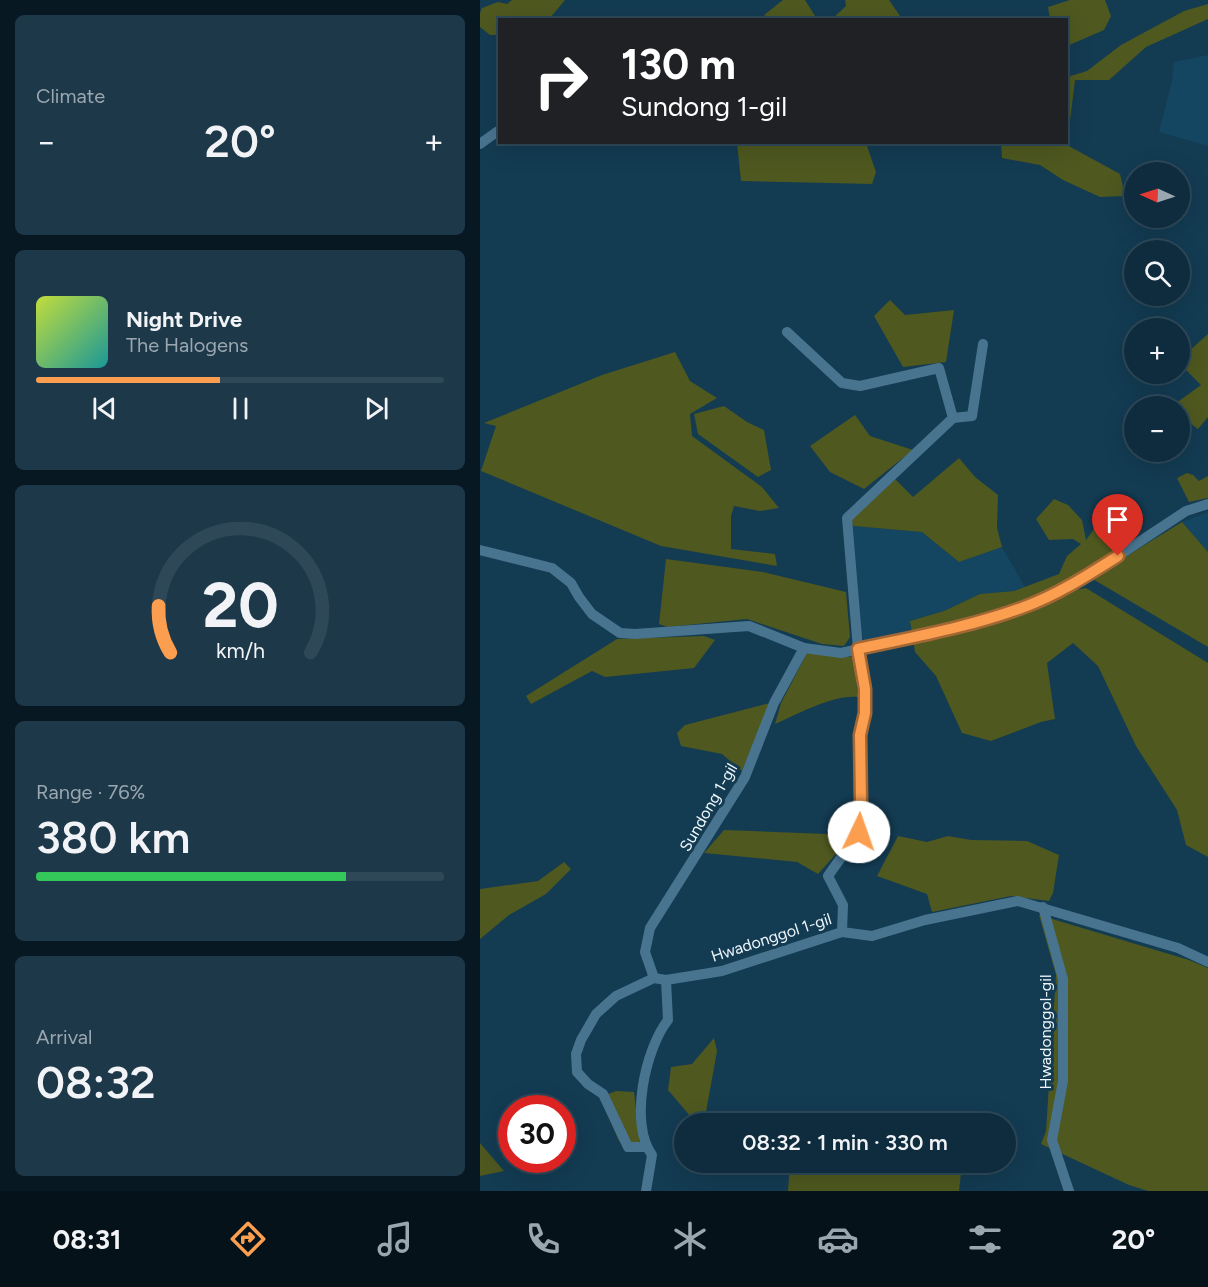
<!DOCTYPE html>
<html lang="en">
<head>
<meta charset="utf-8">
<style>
	:root { --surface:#0e2c3e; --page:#1c3849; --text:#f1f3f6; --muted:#9ba7b0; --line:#2e4858; --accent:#fb9e50 }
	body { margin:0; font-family:Figtree,sans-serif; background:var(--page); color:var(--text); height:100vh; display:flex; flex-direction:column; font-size:22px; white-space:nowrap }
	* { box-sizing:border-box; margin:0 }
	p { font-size:20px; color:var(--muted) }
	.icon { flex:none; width:33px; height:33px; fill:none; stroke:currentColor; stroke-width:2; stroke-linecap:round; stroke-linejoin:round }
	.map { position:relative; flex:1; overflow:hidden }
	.panel { display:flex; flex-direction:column; gap:15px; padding:15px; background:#081822; width:480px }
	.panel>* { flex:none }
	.banner { position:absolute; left:18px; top:18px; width:570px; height:126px; border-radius:0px; box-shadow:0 6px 24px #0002,0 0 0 2px var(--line); background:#202124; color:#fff; overflow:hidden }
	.needle { width:39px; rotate:273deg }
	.controls { position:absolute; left:644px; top:162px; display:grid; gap:12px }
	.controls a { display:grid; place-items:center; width:66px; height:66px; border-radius:50%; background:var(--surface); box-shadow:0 6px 24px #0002,0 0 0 2px var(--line); font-size:30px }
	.speed { position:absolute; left:18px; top:1095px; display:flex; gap:12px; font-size:30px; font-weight:700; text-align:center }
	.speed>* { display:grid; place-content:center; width:78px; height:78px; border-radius:50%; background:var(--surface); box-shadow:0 6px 24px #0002,0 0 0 2px var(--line); line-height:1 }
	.speed .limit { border:9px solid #d22; background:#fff; color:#111 }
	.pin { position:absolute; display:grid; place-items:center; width:51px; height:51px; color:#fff; margin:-62px -26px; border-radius:50% 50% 50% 0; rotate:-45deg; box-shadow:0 0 6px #0007 }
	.pin .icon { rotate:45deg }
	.me { position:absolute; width:66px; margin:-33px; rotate:3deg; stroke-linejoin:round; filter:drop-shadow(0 0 4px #0008) }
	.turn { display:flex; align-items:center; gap:21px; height:126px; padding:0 24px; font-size:27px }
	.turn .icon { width:78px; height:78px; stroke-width:2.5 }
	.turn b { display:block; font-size:42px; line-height:51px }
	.big { font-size:45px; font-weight:600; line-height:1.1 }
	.panel .card { flex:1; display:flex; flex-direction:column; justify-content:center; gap:9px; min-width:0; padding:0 21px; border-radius:9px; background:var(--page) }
	.panel .dial { align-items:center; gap:0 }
	.dial svg { height:156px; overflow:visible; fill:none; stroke:var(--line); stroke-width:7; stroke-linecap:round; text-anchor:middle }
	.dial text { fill:var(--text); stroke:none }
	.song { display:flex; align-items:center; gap:18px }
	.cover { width:72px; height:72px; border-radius:9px; background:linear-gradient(135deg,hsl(70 70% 55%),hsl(180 70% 35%)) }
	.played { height:6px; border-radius:3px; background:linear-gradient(90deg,var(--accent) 45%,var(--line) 45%) }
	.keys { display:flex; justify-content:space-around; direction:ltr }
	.heat { display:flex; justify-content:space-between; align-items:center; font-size:33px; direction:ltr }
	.charge { height:9px; border-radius:4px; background:linear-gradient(90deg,#34c759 76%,var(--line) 0) }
	.trip { position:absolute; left:194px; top:1113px; width:342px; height:60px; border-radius:30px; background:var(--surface); box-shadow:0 6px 24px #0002,0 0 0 2px var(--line); font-weight:600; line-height:60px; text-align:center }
	.tabs { display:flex; height:96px; justify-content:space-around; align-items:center; background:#061219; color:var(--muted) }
	.tabs .icon { width:42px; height:42px }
	.tabs .selected { color:var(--accent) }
	.tabs b { font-size:27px; color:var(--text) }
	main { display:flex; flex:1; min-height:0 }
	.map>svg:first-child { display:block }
	.built { fill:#144661 }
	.green { fill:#4e581f }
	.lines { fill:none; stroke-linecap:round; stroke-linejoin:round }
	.minor { stroke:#497490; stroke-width:10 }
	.route-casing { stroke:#a36734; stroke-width:15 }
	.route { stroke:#fb9e50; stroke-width:10 }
	.labels { text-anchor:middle; stroke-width:6; stroke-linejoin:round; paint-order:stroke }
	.street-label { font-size:16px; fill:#eef6fc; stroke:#133b52 }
</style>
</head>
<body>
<main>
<section class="panel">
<div class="card"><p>Climate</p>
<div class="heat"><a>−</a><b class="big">20°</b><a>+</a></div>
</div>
<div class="card">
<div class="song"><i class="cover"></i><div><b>Night Drive</b><p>The Halogens</p></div></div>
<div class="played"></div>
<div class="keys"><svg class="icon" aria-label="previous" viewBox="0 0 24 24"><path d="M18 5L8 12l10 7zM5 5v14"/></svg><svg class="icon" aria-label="pause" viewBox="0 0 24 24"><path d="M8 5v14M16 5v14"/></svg><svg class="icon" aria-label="next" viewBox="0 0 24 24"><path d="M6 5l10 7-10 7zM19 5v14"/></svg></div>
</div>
<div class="card dial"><svg viewBox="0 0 100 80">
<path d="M14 69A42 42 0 1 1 86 69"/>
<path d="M14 69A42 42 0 0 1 8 45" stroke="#fb9e50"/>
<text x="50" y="56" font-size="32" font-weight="700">20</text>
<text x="50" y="72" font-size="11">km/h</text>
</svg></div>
<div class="card"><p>Range · 76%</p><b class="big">380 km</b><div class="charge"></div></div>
<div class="card"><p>Arrival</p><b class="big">08:32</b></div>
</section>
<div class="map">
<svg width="728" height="1191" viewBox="0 0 728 1191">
	<rect width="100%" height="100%" fill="#133b52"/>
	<g class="built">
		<path d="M728,55V146L679,132L692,81L694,62Z"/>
		<path d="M728,512V552L702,522Z"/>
		<path d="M373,526L442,532L479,562L522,547L545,587L534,591L500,594L464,611L430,621L431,630L384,642L381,631Z"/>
	</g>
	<g class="green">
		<path d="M32,0H85L69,19L20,20L19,35H10L0,27V13L2,8L18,2L27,4Z"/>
		<path d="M303,0H325L337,19H291L284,15Z"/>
		<path d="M365,0H409L422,19H352L366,6Z"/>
		<path d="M590,0H625L631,16L624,30L587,46L586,20L570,19L568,7Z"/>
		<path d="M728,4V19L666,47L629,80H595L587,145L640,174L645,196L620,197L583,180L560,165L522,158L521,143L586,142L587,77L607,71L641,45L704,11Z"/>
		<path d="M257,143H386L396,172L392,184L261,181Z"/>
		<path d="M410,300L425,315L474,310L466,362L423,367L394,316Z"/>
		<path d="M728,334V417L718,429L699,415V406H692L721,385L699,363V360Z"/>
		<path d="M195,352L210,381L237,398L210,414L212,436L282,487L299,508L280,511L254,506L251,516V549L295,554L297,566L181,546L1,471L16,426L4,423L122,375Z"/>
		<path d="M244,406L267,422L284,430L291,470L278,477L218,434L214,414Z"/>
		<path d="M375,415L390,436L433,450L384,489L350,472L330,446Z"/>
		<path d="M479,458L495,477L518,495L517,528L522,547L479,562L442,532L373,526L371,520L415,479L433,497Z"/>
		<path d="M707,473L713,475L719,481L728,476V498L709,502L697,478Z"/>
		<path d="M574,499L588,505L602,520L606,540L614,529H627L649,542L585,583L589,591L606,588L728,663V857L706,845L697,810L656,746L618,666L593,643L567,663L575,719L561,722L511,741L482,733L456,676L435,652L430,621L464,611L500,594L534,591L579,574L587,556L601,544L593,539L569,540L556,519Z"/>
		<path d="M702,522L728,552V647L611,578Z"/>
		<path d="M186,559L283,572L366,592L370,637L364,646L342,644L267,619L187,627L179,624Z"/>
		<path d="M224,636L235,640L214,668L125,677L112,671L51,704L46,696L137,639Z"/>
		<path d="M327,653L373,657L378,697C354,694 318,714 295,724L301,703Z"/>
		<path d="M290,703L262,771L242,754L201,746L197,733L205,725Z"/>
		<path d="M244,830L373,835L338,874L317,862L224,853Z"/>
		<path d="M418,836L447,842L468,836L491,840L547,841L579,855L573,893L569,901L531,896L452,912L447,894L397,876Z"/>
		<path d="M84,862L91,869L66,894L29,915L0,939V889L58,881Z"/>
		<path d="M559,915L709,960L728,968V1191H668L649,1185L561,1144L566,1131L576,975Z"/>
		<path d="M234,1038L237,1051L224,1123H216L188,1090L191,1067L212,1064Z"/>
		<path d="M136,1091L154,1092L160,1144L139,1141L120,1097Z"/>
		<path d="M313,1111L474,1113L481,1123H312Z"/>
		<path d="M0,1143L24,1171L0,1176Z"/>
		<path d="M310,1163V1162L482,1163L479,1191H308Z"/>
	</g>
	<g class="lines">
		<g class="minor">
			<path d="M0,144L18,131"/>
			<path d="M473,418L492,416L503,344"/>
			<path d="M0,550L72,568L91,583L99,597L112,614L140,633L155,634L269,626L324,648L361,653L492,624L546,606L603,579L706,511L728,504"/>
			<path d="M563,907L583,979V1081L572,1140L589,1191"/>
			<path d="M362,932L392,936L445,920L538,901L698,948L728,962"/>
			<path d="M174,978L165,952L170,928L265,777L294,703L324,648"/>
			<path d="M166,1147H148L123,1094L108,1084L97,1072L96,1054L101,1040L116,1014L136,996L174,978L186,980L242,971L362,932L363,905L348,876L379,832L381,801L380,735L385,713V689L378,649L367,518L473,418L459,368L380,386L362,383L307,332"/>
			<path d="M166,1191L172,1155C149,1124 165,1049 188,1020L186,980"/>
		</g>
	</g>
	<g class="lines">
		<g class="route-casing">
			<path id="route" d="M379,832L381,801L380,735L385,713V689L378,649C433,637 490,627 544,607C577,595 608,575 638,556"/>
		</g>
		<use href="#route" class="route"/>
	</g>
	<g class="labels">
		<g class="street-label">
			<text transform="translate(228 807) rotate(-60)" y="6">Sundong 1-gil</text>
			<text transform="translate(291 937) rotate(-18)" y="6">Hwadonggol 1-gil</text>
			<text transform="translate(565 1032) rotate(-90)" y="6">Hwadonggol-gil</text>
		</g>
	</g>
</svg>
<div class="controls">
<a><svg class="needle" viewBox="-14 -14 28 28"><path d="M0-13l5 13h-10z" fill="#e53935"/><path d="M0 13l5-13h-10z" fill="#9ba7b0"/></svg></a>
<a><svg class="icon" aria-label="search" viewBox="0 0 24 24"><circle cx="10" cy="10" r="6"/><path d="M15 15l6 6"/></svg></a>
<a>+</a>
<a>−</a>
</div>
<div class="speed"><div class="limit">30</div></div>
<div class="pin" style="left:638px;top:556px;background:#d93025"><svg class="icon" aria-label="arrive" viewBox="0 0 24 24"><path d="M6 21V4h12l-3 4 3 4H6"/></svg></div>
<svg class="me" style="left:379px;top:832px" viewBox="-20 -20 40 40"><circle r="19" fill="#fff"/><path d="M0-13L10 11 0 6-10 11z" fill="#fb9e50"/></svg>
<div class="trip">08:32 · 1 min · 330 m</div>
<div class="banner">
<div class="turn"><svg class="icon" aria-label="right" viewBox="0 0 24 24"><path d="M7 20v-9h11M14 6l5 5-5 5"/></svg><div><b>130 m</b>Sundong 1-gil</div></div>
</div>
</div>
</main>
<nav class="tabs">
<b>08:31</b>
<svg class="icon selected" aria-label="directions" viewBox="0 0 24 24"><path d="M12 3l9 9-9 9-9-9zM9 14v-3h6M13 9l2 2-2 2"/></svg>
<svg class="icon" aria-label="music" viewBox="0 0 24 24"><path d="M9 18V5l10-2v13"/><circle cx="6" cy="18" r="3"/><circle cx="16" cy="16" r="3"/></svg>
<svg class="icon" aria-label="phone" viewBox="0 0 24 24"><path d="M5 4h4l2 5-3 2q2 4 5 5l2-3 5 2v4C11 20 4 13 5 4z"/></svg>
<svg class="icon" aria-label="climate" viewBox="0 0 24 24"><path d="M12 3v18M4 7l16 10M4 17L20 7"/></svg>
<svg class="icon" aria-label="car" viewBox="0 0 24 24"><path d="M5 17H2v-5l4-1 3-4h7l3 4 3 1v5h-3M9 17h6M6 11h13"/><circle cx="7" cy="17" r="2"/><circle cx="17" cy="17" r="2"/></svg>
<svg class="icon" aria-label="filters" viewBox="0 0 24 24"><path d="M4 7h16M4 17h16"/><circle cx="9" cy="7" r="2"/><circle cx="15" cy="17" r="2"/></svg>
<b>20°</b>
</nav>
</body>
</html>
